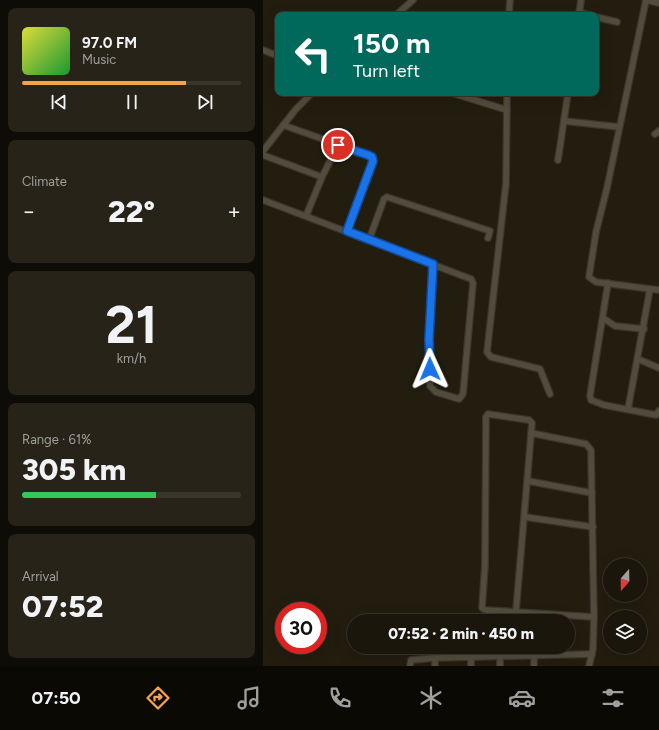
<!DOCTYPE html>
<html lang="en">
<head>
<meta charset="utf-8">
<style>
	:root { --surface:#1a160b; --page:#272319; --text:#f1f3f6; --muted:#9f9f9d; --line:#38352c; --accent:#f7a149 }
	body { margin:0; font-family:Figtree,sans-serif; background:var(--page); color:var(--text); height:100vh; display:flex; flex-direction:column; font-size:15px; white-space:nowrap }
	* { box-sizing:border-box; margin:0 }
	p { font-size:13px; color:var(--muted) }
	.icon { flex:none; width:22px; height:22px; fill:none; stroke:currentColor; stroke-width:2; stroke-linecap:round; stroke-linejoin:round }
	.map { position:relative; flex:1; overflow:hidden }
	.details { display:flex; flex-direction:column; gap:8px; padding:8px; background:#0e0c06; width:263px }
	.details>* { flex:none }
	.hud { position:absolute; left:12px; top:12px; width:324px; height:84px; border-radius:8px; box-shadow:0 4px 16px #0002,0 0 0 1px var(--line); background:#00695c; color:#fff; overflow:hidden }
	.needle { width:26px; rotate:200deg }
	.controls { position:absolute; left:340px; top:558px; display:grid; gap:8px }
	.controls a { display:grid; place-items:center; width:44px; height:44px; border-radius:50%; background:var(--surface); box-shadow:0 4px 16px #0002,0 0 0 1px var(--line); font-size:20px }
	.speed { position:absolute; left:12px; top:602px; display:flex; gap:8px; font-size:20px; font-weight:700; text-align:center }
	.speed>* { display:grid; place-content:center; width:52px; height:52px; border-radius:50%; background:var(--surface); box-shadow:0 4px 16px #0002,0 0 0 1px var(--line); line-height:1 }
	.speed .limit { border:6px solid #d22; background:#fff; color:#111 }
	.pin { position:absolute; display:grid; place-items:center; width:34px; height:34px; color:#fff; margin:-17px; border:2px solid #fff; border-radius:50%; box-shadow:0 1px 4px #0007 }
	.me { position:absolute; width:44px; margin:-22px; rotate:359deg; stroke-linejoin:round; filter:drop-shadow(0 0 3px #0008) }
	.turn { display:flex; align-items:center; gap:14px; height:84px; padding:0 12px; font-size:18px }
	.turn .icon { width:52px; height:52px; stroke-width:2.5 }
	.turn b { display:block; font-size:28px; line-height:34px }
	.big { font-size:30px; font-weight:800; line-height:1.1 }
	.details .tile { flex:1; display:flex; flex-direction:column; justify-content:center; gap:6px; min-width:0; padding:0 14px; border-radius:8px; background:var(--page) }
	.details .dial { align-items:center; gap:0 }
	.dial b { font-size:52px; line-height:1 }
	.song { display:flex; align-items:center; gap:12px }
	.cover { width:48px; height:48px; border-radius:6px; background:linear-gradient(135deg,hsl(60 70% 55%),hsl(130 70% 35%)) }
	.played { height:4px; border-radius:2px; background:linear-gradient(90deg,var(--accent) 75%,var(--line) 75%) }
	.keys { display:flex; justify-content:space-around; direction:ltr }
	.heat { display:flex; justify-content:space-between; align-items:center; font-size:22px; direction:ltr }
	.charge { height:6px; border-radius:3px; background:linear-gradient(90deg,#34c759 61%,var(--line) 0) }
	.trip { position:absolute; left:84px; top:614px; width:228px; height:40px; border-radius:20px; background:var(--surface); box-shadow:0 4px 16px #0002,0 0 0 1px var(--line); font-weight:800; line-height:40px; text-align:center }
	.dock { display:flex; height:64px; justify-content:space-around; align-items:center; background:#0a0904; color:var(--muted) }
	.dock .icon { width:28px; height:28px }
	.dock .active { color:var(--accent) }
	.dock b { font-size:18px; color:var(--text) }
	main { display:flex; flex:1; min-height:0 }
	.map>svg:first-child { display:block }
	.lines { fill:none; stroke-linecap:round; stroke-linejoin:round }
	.minor-casing { stroke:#39362e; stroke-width:8 }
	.minor { stroke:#524c3c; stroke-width:5.5 }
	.route-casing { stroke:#114b97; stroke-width:10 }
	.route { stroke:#1a73e8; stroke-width:7 }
</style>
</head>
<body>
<main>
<section class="details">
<div class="tile">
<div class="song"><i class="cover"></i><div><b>97.0 FM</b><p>Music</p></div></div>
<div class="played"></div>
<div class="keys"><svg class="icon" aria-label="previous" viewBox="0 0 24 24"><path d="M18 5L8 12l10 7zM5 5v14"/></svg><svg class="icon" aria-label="pause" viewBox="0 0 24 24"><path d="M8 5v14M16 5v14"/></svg><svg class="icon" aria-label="next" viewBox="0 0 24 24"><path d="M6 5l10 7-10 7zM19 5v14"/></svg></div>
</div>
<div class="tile"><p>Climate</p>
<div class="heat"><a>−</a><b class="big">22°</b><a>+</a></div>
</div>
<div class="tile dial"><b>21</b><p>km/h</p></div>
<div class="tile"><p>Range · 61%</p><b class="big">305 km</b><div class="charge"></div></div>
<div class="tile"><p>Arrival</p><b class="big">07:52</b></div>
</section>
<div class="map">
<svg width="396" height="666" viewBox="0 0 396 666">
	<rect width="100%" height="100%" fill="#221d0f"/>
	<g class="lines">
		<g class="minor-casing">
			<g id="minor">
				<path d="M383,0L344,188L333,232L326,277L333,282L396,290"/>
				<path d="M383,0L396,3"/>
				<path d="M316,12L326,15"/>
				<path d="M133,15L150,0"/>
				<path d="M246,15L247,0"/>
				<path d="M316,15L318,0"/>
				<path d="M333,17L354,22"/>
				<path d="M0,50L15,56"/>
				<path d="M189,93L244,110"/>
				<path d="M244,93L243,183L224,352L228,357L277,369L287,394"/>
				<path d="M301,121L356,127"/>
				<path d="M20,125L105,155L110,159L109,165L84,231"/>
				<path d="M392,134L396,131"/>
				<path d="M0,151L33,109L49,93"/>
				<path d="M0,155L59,177"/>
				<path d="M295,160L305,93"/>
				<path d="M0,200L208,279L210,283L200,394L196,399L173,392L167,386L166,339L170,264"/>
				<path d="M43,216L59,177L75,145"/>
				<path d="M106,240L121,199L124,197L227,231L225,238"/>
				<path d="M345,283L327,396L328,400L341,405L393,415L396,411"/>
				<path d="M340,318L352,326L381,329"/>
				<path d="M375,359L396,368"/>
				<path d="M365,409L387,289"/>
				<path d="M268,433L323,444L328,450L331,617L330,649L326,666"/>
				<path d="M265,481L329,493"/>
				<path d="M262,517L330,527"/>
				<path d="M253,611L269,423L266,420L225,414L223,417L222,565L219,608L222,610L331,617"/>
				<path d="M208,656V666"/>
				<path d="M237,656V666"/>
				<path d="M172,658V666"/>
				<path d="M147,666L148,660L172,658L329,654"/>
				<path d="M271,666V656"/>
			</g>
		</g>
		<use href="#minor" class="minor"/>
	</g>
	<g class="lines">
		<g class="route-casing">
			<path id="route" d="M75,145L105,155L109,157L110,161L84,231L170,264L166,339L167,369"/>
		</g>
		<use href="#route" class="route"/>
	</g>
</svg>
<div class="controls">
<a><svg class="needle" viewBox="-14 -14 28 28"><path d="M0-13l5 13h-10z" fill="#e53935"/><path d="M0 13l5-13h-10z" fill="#9f9f9d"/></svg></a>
<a><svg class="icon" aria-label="layers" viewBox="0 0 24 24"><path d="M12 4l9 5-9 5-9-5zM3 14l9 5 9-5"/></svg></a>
</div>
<div class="speed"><div class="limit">30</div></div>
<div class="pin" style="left:75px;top:145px;background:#d93025"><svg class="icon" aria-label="arrive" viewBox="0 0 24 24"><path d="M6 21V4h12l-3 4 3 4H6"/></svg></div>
<svg class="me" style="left:167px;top:369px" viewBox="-20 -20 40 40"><path d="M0-17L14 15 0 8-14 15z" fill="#1a73e8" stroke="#fff" stroke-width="4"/></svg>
<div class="trip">07:52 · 2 min · 450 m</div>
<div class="hud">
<div class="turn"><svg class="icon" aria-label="left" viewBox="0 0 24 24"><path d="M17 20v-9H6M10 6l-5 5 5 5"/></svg><div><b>150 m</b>Turn left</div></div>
</div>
</div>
</main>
<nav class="dock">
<b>07:50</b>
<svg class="icon active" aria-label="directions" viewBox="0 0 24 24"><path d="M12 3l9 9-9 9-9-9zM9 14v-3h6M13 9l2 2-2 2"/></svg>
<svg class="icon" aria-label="music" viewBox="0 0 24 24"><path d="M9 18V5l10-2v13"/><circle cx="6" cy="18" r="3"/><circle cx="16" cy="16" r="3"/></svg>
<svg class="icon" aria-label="phone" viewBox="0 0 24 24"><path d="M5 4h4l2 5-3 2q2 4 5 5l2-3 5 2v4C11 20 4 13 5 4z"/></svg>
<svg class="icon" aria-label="climate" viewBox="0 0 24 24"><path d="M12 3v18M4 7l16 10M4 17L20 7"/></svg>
<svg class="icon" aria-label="car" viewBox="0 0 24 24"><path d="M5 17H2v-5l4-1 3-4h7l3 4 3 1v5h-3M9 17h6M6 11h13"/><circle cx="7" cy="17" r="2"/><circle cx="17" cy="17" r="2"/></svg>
<svg class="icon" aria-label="filters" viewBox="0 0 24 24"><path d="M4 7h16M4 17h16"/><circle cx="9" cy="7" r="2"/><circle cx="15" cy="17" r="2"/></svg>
</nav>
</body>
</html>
